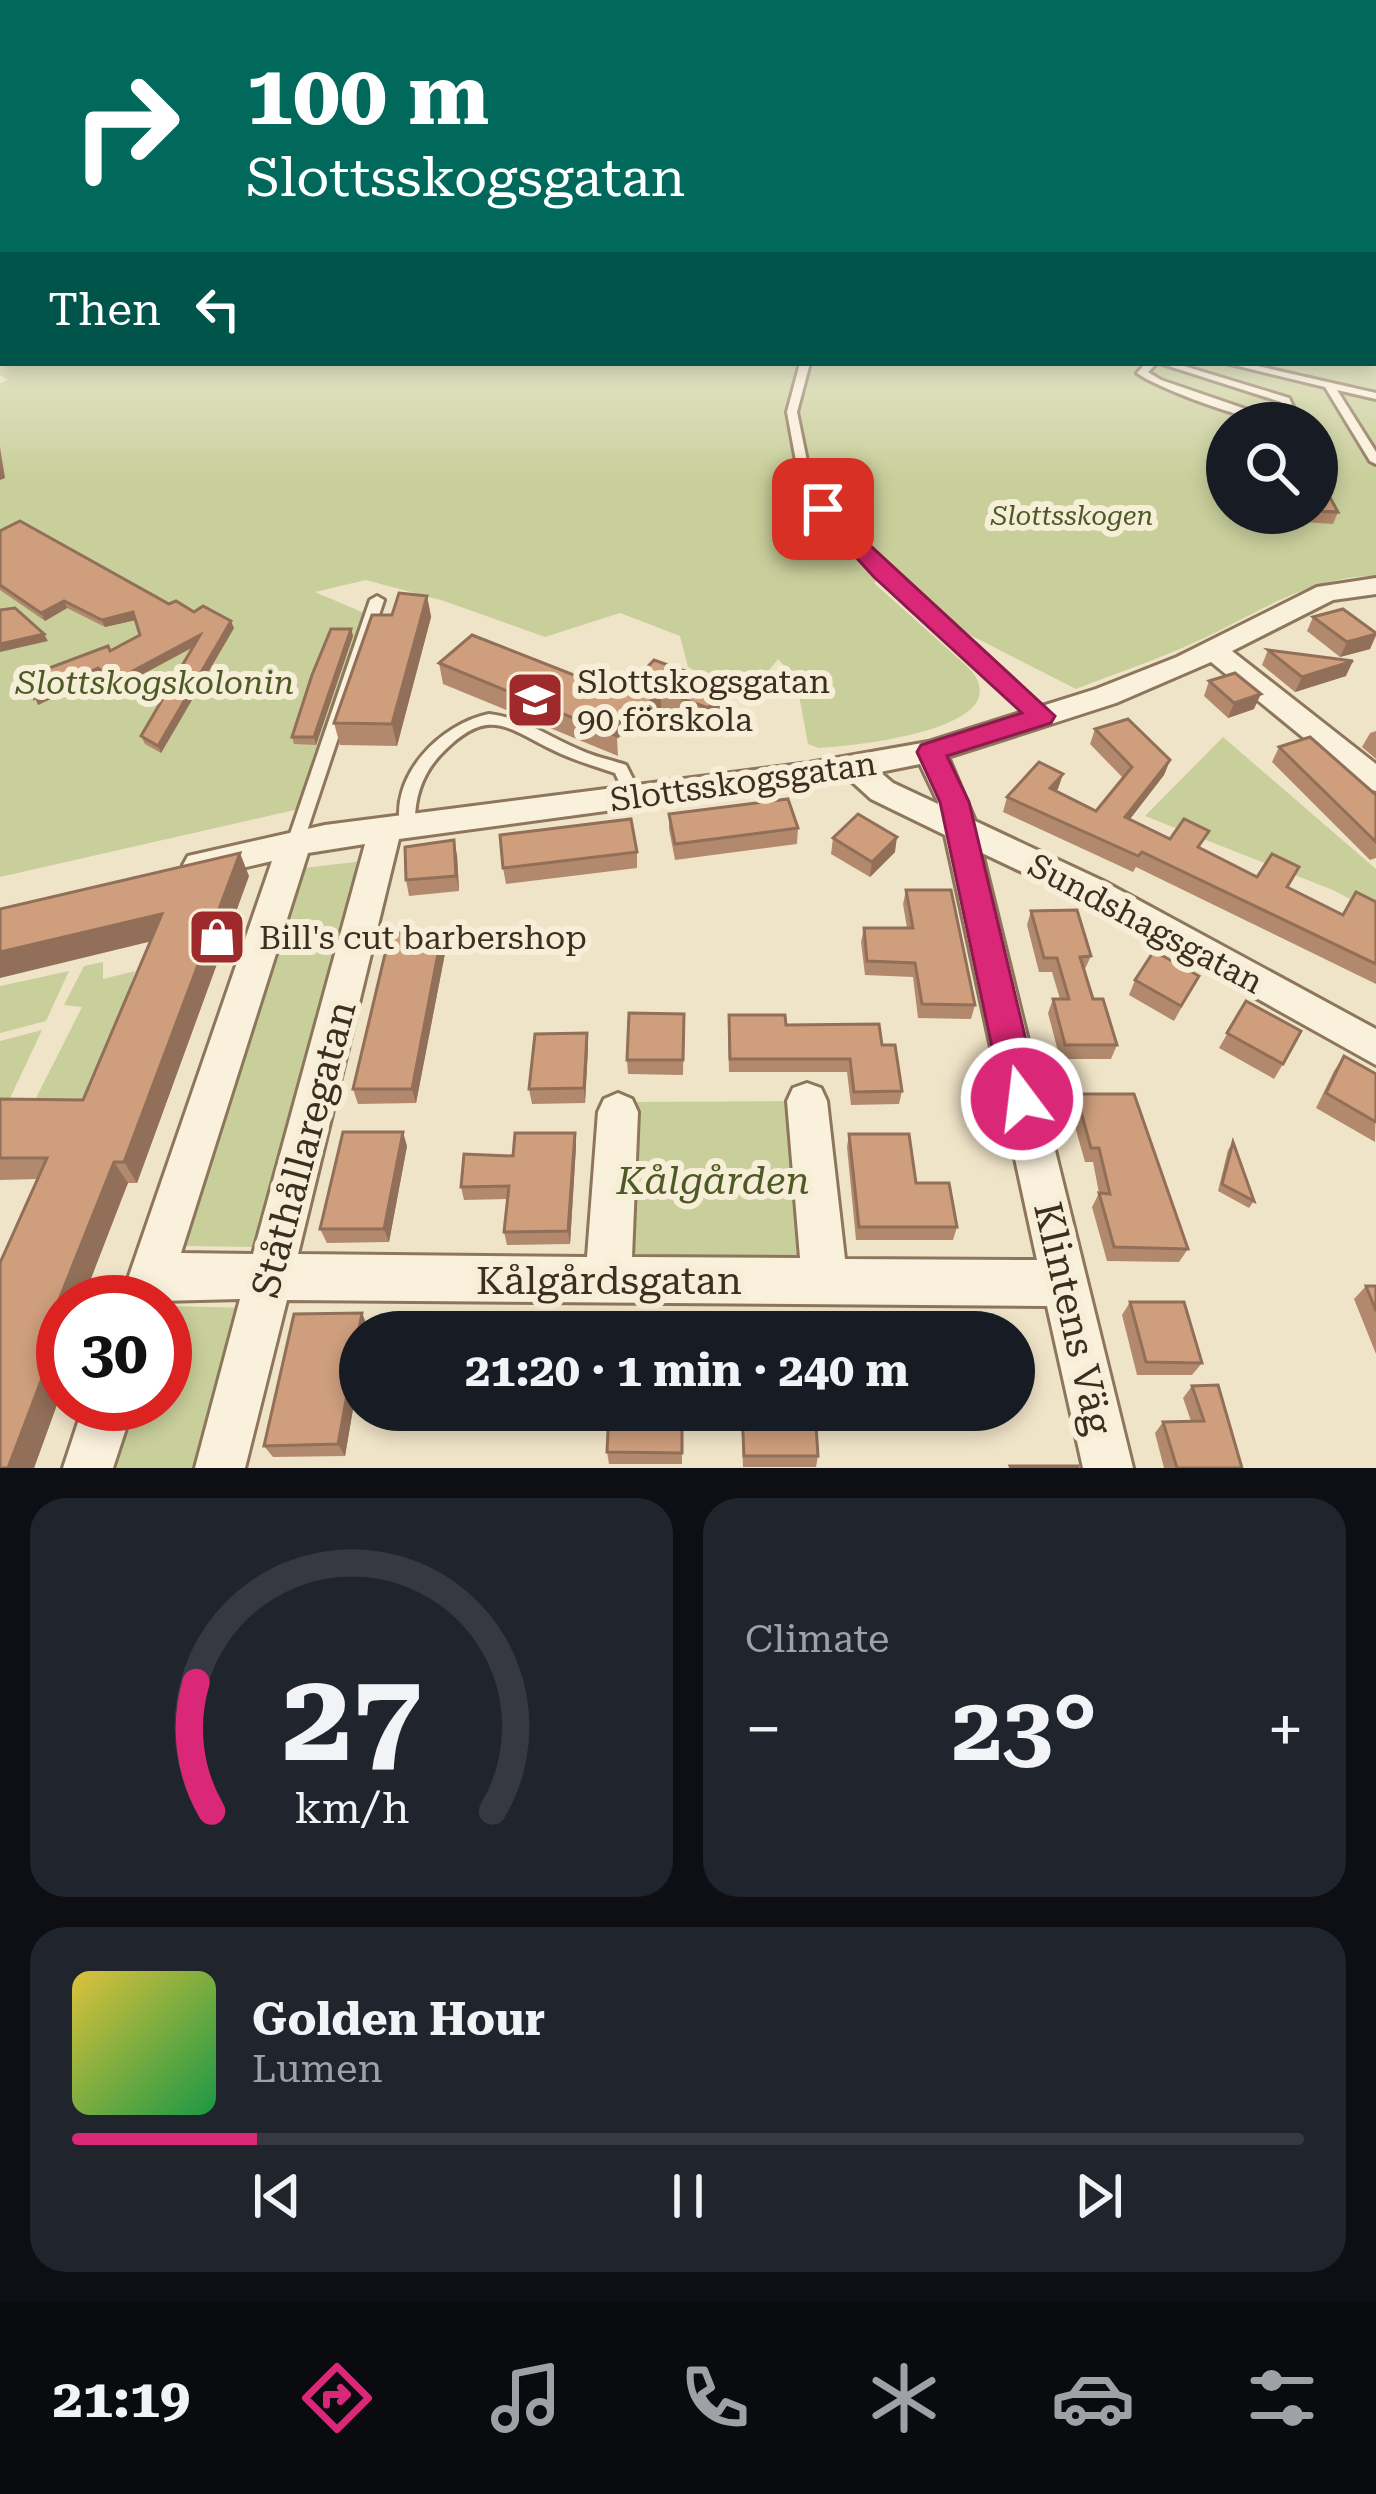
<!DOCTYPE html>
<html lang="en">
<head>
<meta charset="utf-8">
<style>
	:root { --surface:#171b24; --page:#20242c; --text:#f1f3f6; --muted:#9ea1a6; --line:#363941; --accent:#db2777 }
	body { margin:0; font-family:"Roboto Serif",serif; background:var(--page); color:var(--text); height:100vh; display:flex; flex-direction:column; font-size:45px; white-space:nowrap }
	* { box-sizing:border-box; margin:0 }
	p { font-size:39px; color:var(--muted) }
	.icon { flex:none; width:66px; height:66px; fill:none; stroke:currentColor; stroke-width:2; stroke-linecap:round; stroke-linejoin:round }
	.map { position:relative; height:1468px; overflow:hidden }
	.drawer { display:flex; flex-direction:column; gap:30px; padding:30px; background:#0d0f14; flex:1 }
	.drawer>* { flex:none }
	.guide { position:absolute; left:0px; top:0px; width:1377px; height:366px; box-shadow:0 6px 18px #0003; background:#00695c; color:#fff; overflow:hidden }
	.tools { position:absolute; left:1206px; top:402px; display:grid; gap:24px }
	.tools a { display:grid; place-items:center; width:132px; height:132px; border-radius:50%; background:var(--surface); box-shadow:0 6px 18px #0003; font-size:60px }
	.speed { position:absolute; left:36px; top:1275px; display:flex; gap:24px; font-size:60px; font-weight:700; text-align:center }
	.speed>* { display:grid; place-content:center; width:156px; height:156px; border-radius:50%; background:var(--surface); box-shadow:0 6px 18px #0003; line-height:1 }
	.speed .limit { border:18px solid #d22; background:#fff; color:#111 }
	.pin { position:absolute; display:grid; place-items:center; width:102px; height:102px; color:#fff; margin:-51px; border-radius:24px; box-shadow:0 6px 18px #0006 }
	.me { position:absolute; width:132px; margin:-66px; rotate:345deg; stroke-linejoin:round; filter:drop-shadow(0 0 9px #0008) }
	.turn { display:flex; align-items:center; gap:42px; height:252px; padding:0 48px; font-size:54px }
	.turn .icon { width:156px; height:156px; stroke-width:2.5 }
	.turn b { display:block; font-size:84px; line-height:102px }
	.then { display:flex; align-items:center; height:114px; padding:0 48px; background:#0003; gap:24px; font-size:45px }
	.big { font-size:90px; font-weight:700; line-height:1.1 }
	.drawer .tile { flex:1; display:flex; flex-direction:column; justify-content:center; gap:18px; min-width:0; padding:0 42px; border-radius:36px; background:var(--page) }
	.drawer .dial { align-items:center; gap:0 }
	.dial svg { height:312px; overflow:visible; fill:none; stroke:var(--line); stroke-width:7; stroke-linecap:round; text-anchor:middle }
	.dial text { fill:var(--text); stroke:none }
	.song { display:flex; align-items:center; gap:36px }
	.cover { width:144px; height:144px; border-radius:18px; background:linear-gradient(135deg,hsl(50 70% 55%),hsl(140 70% 35%)) }
	.played { height:12px; border-radius:6px; background:linear-gradient(90deg,var(--accent) 15%,var(--line) 15%) }
	.keys { display:flex; justify-content:space-around; direction:ltr }
	.heat { display:flex; justify-content:space-between; align-items:center; font-size:66px; direction:ltr }
	.drawer .tiles { flex:1; display:grid; gap:30px; grid-template-columns:1fr 1fr }
	.tile:last-child { grid-column:span 2 }
	.trip { position:absolute; left:339px; top:1311px; width:696px; height:120px; border-radius:60px; background:var(--surface); box-shadow:0 6px 18px #0003; font-weight:700; line-height:120px; text-align:center }
	.tabs { display:flex; height:192px; justify-content:space-around; align-items:center; background:#090b0e; color:var(--muted) }
	.tabs .icon { width:84px; height:84px }
	.tabs .on { color:var(--accent) }
	.tabs b { font-size:54px; color:var(--text) }
	.map>svg:first-child { display:block }
	.green { fill:#c9cf9b; fill-rule:evenodd }
	.lines { fill:none; stroke-linecap:round; stroke-linejoin:round }
	.lane-casing { stroke:#8d765c; stroke-width:6 }
	.street-casing { stroke:#8d765c; stroke-width:6 }
	.lane { fill:#faf1dc; fill-rule:evenodd }
	.street { fill:#faf1dc; fill-rule:evenodd }
	.wall { fill:#b2896c }
	.shaded-wall { fill:#916f58 }
	.building { fill:#cf9f7d; stroke:#916f58; stroke-width:3 }
	.route { fill:#db2777; stroke:#8e194d; stroke-width:3 }
	.labels { text-anchor:middle; stroke-width:12; stroke-linejoin:round; paint-order:stroke }
	.far-park-label { font-size:27px; font-style:italic; fill:#4d5a26; stroke:#f7eed8 }
	.poi-label { font-size:33px; fill:#3d2e20; stroke:#f7eed8; text-anchor:start }
	.park-label { font-size:33px; font-style:italic; fill:#4d5a26; stroke:#f7eed8 }
	.street-label { font-size:33px; fill:#3d2e20; stroke:#f7eed8 }
	.near-street-label { font-size:39px; fill:#3d2e20; stroke:#f7eed8 }
	.near-park-label { font-size:39px; font-style:italic; fill:#4d5a26; stroke:#f7eed8 }
</style>
</head>
<body>
<div class="map">
<svg width="1376" height="1468" viewBox="0 0 1376 1468">
	<rect width="100%" height="100%" fill="#f0e4c8"/>
	<g class="green">
		<path d="M0,273L3,363H1374L1376,273V576C1308,576 1259,613 1200,640C1159,659 1117,673 1076,689L970,635L891,569L874,583L969,668C1024,729 854,746 819,748L808,744L796,679L778,659L757,686L731,689L688,667L680,636L620,613L545,637L444,601L366,580L315,592L369,615L314,754L299,809L0,877V383L8,380L0,375ZM1227,423H1317V513H1227Z"/>
		<path d="M1223,737L1376,869V913L1333,890L1145,816Z"/>
		<path d="M371,860L263,1247L186,1246L304,868Z"/>
		<path d="M103,962V979L135,971L129,989L144,990L94,1109L32,1106L82,1007L64,1005L84,966Z"/>
		<path d="M69,971L46,1021L0,1033V986Z"/>
		<path d="M42,1030L4,1111H0V1041Z"/>
		<path d="M791,1101L804,1257L625,1259L630,1102Z"/>
		<path d="M166,1306L253,1308L207,1468H113L134,1404H165Z"/>
	</g>
	<g class="lines">
		<g class="lane-casing">
			<g id="lane">
				<path d="M800,363H810L797,412L807,461L834,510L872,556L919,602L1046,713L1048,716L1046,719H1036L909,607L863,562L823,511L796,461L787,412Z"/>
				<path d="M1146,363H1157L1148,372L1161,380L1263,415L1281,416L1285,412L1281,402L1159,363H1174L1289,398L1296,413C1290,419 1289,421 1280,422C1256,425 1157,388 1137,373Z"/>
				<path d="M1226,363H1244L1376,393V399L1337,390L1376,452V464L1370,461L1325,387Z"/>
				<path d="M377,596L384,600L303,843L301,847H289L287,843L370,600Z"/>
				<path d="M489,714C523,718 549,737 580,750C595,757 611,760 626,765L642,797L640,801H628L615,773C594,766 573,760 553,750C506,727 489,707 445,750C423,771 414,796 415,826L413,830H401C388,777 440,724 489,714Z"/>
			</g>
		</g>
		<g class="street-casing">
			<g id="street">
				<path d="M1376,578V594L1333,600L1232,651L1376,764V791L1365,788L1211,662L1116,703L948,757L975,821L1103,881L1376,1029V1065L1079,899L982,853L1133,1468H1083L1047,1306L287,1300L245,1468H195L240,1299L120,1302L272,861L200,878L188,874L183,865L188,856L325,825L809,763L928,742L1096,689L1177,657L1317,587ZM920,764L938,802V804L893,783L880,772ZM848,778L871,799L945,835L1037,1260L845,1259L827,1101L821,1088L807,1083L793,1088L787,1101L800,1258L632,1257L638,1112L632,1099L618,1093L604,1099L598,1112L587,1257L298,1254L399,839ZM365,844L253,1254L181,1253L308,853Z"/>
				<path d="M84,1404H134L113,1468H63Z"/>
			</g>
		</g>
		<use href="#lane" class="lane"/>
		<use href="#street" class="street"/>
	</g>
	<g class="wall">
		<path d="M1317,474L1338,512L1333,524L1305,522L1300,513H1317Z"/>
		<path d="M0,531L169,604L234,628L161,753L145,744L141,736L192,648L117,688L101,675L38,705L140,635L135,620L105,627L67,608L45,621L0,590Z"/>
		<path d="M427,596L431,617L397,746L340,745L334,723L392,615Z"/>
		<path d="M1313,617L1376,633V636L1370,649L1340,657L1307,631Z"/>
		<path d="M351,629L353,636L316,745L294,744L292,737Z"/>
		<path d="M1268,650L1346,676L1295,692L1262,665Z"/>
		<path d="M439,663L622,694L727,686L726,706L707,729L661,712L658,715V729L617,737L618,756L443,684Z"/>
		<path d="M1209,681L1254,709L1228,718L1204,696Z"/>
		<path d="M1095,729L1170,760L1164,775L1130,819L1170,839L1201,849L1257,877L1288,888L1343,915L1376,902V984L1136,867L1133,872L1003,812L1007,797L1063,774L1056,791L1096,811L1123,778L1090,744Z"/>
		<path d="M1376,731V759L1362,747L1370,733Z"/>
		<path d="M1279,747L1376,795V858L1370,860L1272,762Z"/>
		<path d="M669,814L798,828L797,844L675,860L669,829Z"/>
		<path d="M833,838L895,852L870,877L831,854Z"/>
		<path d="M637,852V868L506,884L503,868Z"/>
		<path d="M457,855L459,891L409,896L406,880Z"/>
		<path d="M249,876L137,1183H128L63,1302V1388L34,1468H0L38,1179L0,1180V1100H83Z"/>
		<path d="M906,890L975,1005L971,1019L918,1018L913,977L865,975L861,942L864,928H907L903,904Z"/>
		<path d="M1031,911L1091,956L1084,971L1093,999L1117,1045L1111,1059H1060L1048,1013L1053,999H1060L1052,972H1039L1027,925Z"/>
		<path d="M446,948L416,1103L358,1104L353,1089Z"/>
		<path d="M1199,976L1174,1021L1129,995L1135,980Z"/>
		<path d="M1246,1001L1283,1064L1274,1079L1219,1048Z"/>
		<path d="M684,1014L683,1075L628,1074L627,1060Z"/>
		<path d="M786,1025L882,1045L902,1091L899,1104L851,1105L847,1072H729L728,1028Z"/>
		<path d="M588,1048L585,1103L532,1104L529,1089Z"/>
		<path d="M1344,1056L1376,1074L1375,1142L1316,1108L1334,1071Z"/>
		<path d="M1076,1094L1188,1249L1179,1262L1107,1261L1092,1207L1099,1193L1093,1162H1085L1070,1109Z"/>
		<path d="M849,1134L916,1183L957,1227L953,1240H856L847,1147Z"/>
		<path d="M1233,1142L1254,1201L1249,1208L1218,1191L1228,1150Z"/>
		<path d="M407,1146L389,1242L327,1243L320,1229Z"/>
		<path d="M576,1146L570,1244L507,1245L504,1232L508,1199L464,1200L461,1187Z"/>
		<path d="M1366,1286H1376V1354L1354,1299Z"/>
		<path d="M1130,1302L1202,1363L1192,1375H1137L1122,1315Z"/>
		<path d="M362,1313L367,1326L366,1332H360V1368L345,1456L273,1457L264,1446L294,1314Z"/>
		<path d="M1192,1386L1242,1468H1164L1155,1433L1163,1422L1191,1421L1183,1398Z"/>
		<path d="M495,1410H559V1414H496Z"/>
		<path d="M682,1410V1464H609L607,1452Z"/>
		<path d="M741,1410H815L818,1456L816,1467H743Z"/>
		<path d="M877,1410H942L941,1412H878Z"/>
	</g>
	<g class="shaded-wall">
		<path d="M0,447L5,478L0,480Z"/>
		<path d="M427,596L431,617L397,746L392,724Z"/>
		<path d="M64,601L67,608L45,621L41,613Z"/>
		<path d="M133,612L136,620L105,627L102,620Z"/>
		<path d="M231,621L234,628L161,753L158,746Z"/>
		<path d="M351,629L353,636L316,745L314,737Z"/>
		<path d="M44,634L48,641L0,652V644Z"/>
		<path d="M1376,634L1370,649L1340,657L1347,642Z"/>
		<path d="M200,635L202,642L117,688L114,681Z"/>
		<path d="M1353,661L1346,676L1295,692L1302,677Z"/>
		<path d="M98,668L101,675L38,705L35,698Z"/>
		<path d="M727,686L726,706L707,729L708,708Z"/>
		<path d="M661,691V712L658,715V729L617,737L613,717L648,704Z"/>
		<path d="M1261,694L1254,709L1228,718L1234,703Z"/>
		<path d="M1170,760L1164,775L1120,832L1125,817Z"/>
		<path d="M1063,774L1058,789L1046,803L1050,788Z"/>
		<path d="M897,837L895,852L870,877L872,862Z"/>
		<path d="M454,840L457,855L459,891L456,876Z"/>
		<path d="M240,853L249,876L137,1183L124,1162Z"/>
		<path d="M162,914L173,936L0,978V952Z"/>
		<path d="M442,933L446,948L416,1103L412,1089Z"/>
		<path d="M587,1033L588,1048L585,1103L584,1088Z"/>
		<path d="M403,1132L407,1146L389,1242L384,1229Z"/>
		<path d="M575,1133L576,1146L570,1244L568,1231Z"/>
		<path d="M114,1162L128,1183L82,1302H63V1388L34,1468H8L41,1345Z"/>
		<path d="M362,1313L367,1326L366,1332H360V1368L345,1456L338,1444Z"/>
	</g>
	<g class="building">
		<path d="M1317,474L1338,512L1317,511Z"/>
		<path d="M20,521L169,604L176,601L194,612L203,606L231,621L158,746L141,736L200,635L114,681L98,668L35,698L41,671L108,646L110,651L140,635L133,612L102,620L64,601L41,613L0,585V531Z"/>
		<path d="M399,593L427,596L392,724L334,723L372,615H392Z"/>
		<path d="M15,608L44,634L0,644V610Z"/>
		<path d="M1343,609L1376,633V634L1347,642L1313,617Z"/>
		<path d="M331,629H351L314,737H292L312,675Z"/>
		<path d="M472,635L622,694L654,660L727,686L708,708L661,691L648,704L658,708L613,717L617,736L439,663Z"/>
		<path d="M1268,650L1353,661L1302,677Z"/>
		<path d="M1235,673L1261,694L1234,703L1209,681Z"/>
		<path d="M1128,719L1170,760L1125,817L1170,839L1184,819L1209,831L1198,847L1257,877L1272,854L1299,867L1287,887L1343,915L1356,892L1376,902V964L1142,852L1138,856L1007,797L1039,762L1063,774L1050,788L1096,811L1132,767L1095,729Z"/>
		<path d="M1310,737L1376,795V842L1279,747Z"/>
		<path d="M788,799L798,828L675,844L669,814Z"/>
		<path d="M858,814L897,837L872,862L833,838Z"/>
		<path d="M631,819L637,852L503,868L500,835Z"/>
		<path d="M454,840L456,876L406,880L405,847Z"/>
		<path d="M240,853L124,1162H114L41,1345L55,1344L8,1468H0V1263L47,1158H0V1099L83,1100L162,914L0,952V909Z"/>
		<path d="M906,890H951L975,1005L922,1004L915,963L867,961L864,928H913Z"/>
		<path d="M1077,910L1091,956L1080,957L1093,999H1103L1117,1045H1065L1053,999H1069L1057,958H1044L1031,911Z"/>
		<path d="M390,933H442L412,1089H353Z"/>
		<path d="M1154,951L1199,976L1181,1006L1135,980Z"/>
		<path d="M1246,1001L1301,1031L1283,1064L1227,1033Z"/>
		<path d="M629,1013L684,1014L683,1060H627Z"/>
		<path d="M729,1015H785L786,1025L879,1024L882,1045H895L902,1091L854,1092L850,1059H730Z"/>
		<path d="M587,1033L584,1088L529,1089L535,1034Z"/>
		<path d="M1344,1056L1376,1074V1122L1326,1093Z"/>
		<path d="M1076,1094H1134L1188,1249L1114,1247L1099,1193L1110,1194L1099,1148H1091Z"/>
		<path d="M343,1132H403L384,1229H320Z"/>
		<path d="M515,1133H575L568,1231L504,1232L509,1186L461,1187L464,1154L513,1156Z"/>
		<path d="M849,1134H909L916,1183H949L957,1227H859Z"/>
		<path d="M1233,1142L1254,1201L1222,1184Z"/>
		<path d="M1366,1286H1376V1311Z"/>
		<path d="M1130,1302H1184L1202,1363L1146,1362Z"/>
		<path d="M362,1313L338,1444L264,1446L294,1314Z"/>
		<path d="M873,1321H935L936,1332H874Z"/>
		<path d="M501,1324H562V1332H500Z"/>
		<path d="M1218,1385L1242,1468H1177L1163,1422L1204,1421L1192,1386Z"/>
		<path d="M609,1410H682V1453L607,1452Z"/>
		<path d="M742,1410H815L818,1456H744Z"/>
		<path d="M1010,1466H1078V1468H1011Z"/>
	</g>
	<linearGradient id="sky" x2="0" y2="1"><stop stop-color="#8fbad6"/><stop offset="0.57" stop-color="#f8f3e6"/><stop offset="1" stop-color="#f8f3e6" stop-opacity="0"/></linearGradient>
	<rect width="1376" height="479" fill="url(#sky)"/>
	<path class="route" d="M823,502L1055,716L1051,723L947,756L969,802L1040,1099L1035,1111L1022,1115L1009,1111L1003,1099L940,802L917,752L921,745L1022,713L874,577L812,509Z"/>
	<defs>
		<g id="school-square" transform="scale(3)"><rect x="-9" y="-9" width="18" height="18" rx="4" fill="#9e2a2b" stroke="#f7eed8"/><path d="M0-5L7-2L0 1L-7-2ZM-4 1L0 2.5L4 1V4Q0 6-4 4Z" fill="#fff"/></g>
		<g id="shop-square" transform="scale(3)"><rect x="-9" y="-9" width="18" height="18" rx="4" fill="#9e2a2b" stroke="#f7eed8"/><path d="M-5-2.5h2.3a2.7 3.5 0 0 1 5.4 0H5L5.5 6h-11ZM-1.5-2.5h3a1.5 2.3 0 0 0-3 0Z" fill="#fff"/></g>
	</defs>
	<g fill-rule="evenodd">
		<use href="#school-square" x="535" y="700"/>
		<use href="#shop-square" x="217" y="937"/>
	</g>
	<g class="labels">
		<g class="far-park-label">
			<text x="1072" y="525">Slottsskogen</text>
		</g>
		<g class="poi-label">
			<text x="577" y="693">Slottskogsgatan<tspan x="577" dy="38">90 förskola</tspan></text>
			<text x="259" y="949">Bill's cut barbershop</text>
		</g>
		<g class="park-label">
			<text x="155" y="694">Slottskogskolonin</text>
		</g>
		<g class="street-label">
			<text transform="translate(743 781) rotate(-8)" y="12">Slottsskogsgatan</text>
			<text transform="translate(1146 923) rotate(28)" y="12">Sundshagsgatan</text>
		</g>
		<g class="near-street-label">
			<text transform="translate(303 1149) rotate(-75)" y="14">Ståthållaregatan</text>
			<text x="609" y="1294">Kålgårdsgatan</text>
			<text transform="translate(1074 1318) rotate(77)" y="14">Klintens Väg</text>
		</g>
		<g class="near-park-label">
			<text x="713" y="1194">Kålgården</text>
		</g>
	</g>
</svg>
<div class="tools">
<a><svg class="icon" aria-label="search" viewBox="0 0 24 24"><circle cx="10" cy="10" r="6"/><path d="M15 15l6 6"/></svg></a>
</div>
<div class="speed"><div class="limit">30</div></div>
<div class="pin" style="left:823px;top:509px;background:#d93025"><svg class="icon" aria-label="arrive" viewBox="0 0 24 24"><path d="M6 21V4h12l-3 4 3 4H6"/></svg></div>
<svg class="me" style="left:1022px;top:1099px" viewBox="-20 -20 40 40"><circle r="17" fill="#db2777" stroke="#fff" stroke-width="3"/><path d="M0-11L8 9 0 5-8 9z" fill="#fff"/></svg>
<div class="trip">21:20 · 1 min · 240 m</div>
<div class="guide">
<div class="turn"><svg class="icon" aria-label="right" viewBox="0 0 24 24"><path d="M7 20v-9h11M14 6l5 5-5 5"/></svg><div><b>100 m</b>Slottsskogsgatan</div></div>
<div class="then">Then<svg class="icon" aria-label="left" viewBox="0 0 24 24"><path d="M17 20v-9H6M10 6l-5 5 5 5"/></svg></div>
</div>
</div>
<section class="drawer">
<div class="tiles">
<div class="tile dial"><svg viewBox="0 0 100 80">
<path d="M14 69A42 42 0 1 1 86 69"/>
<path d="M14 69A42 42 0 0 1 10 36" stroke="#db2777"/>
<text x="50" y="56" font-size="32" font-weight="700">27</text>
<text x="50" y="72" font-size="11">km/h</text>
</svg></div>
<div class="tile"><p>Climate</p>
<div class="heat"><a>−</a><b class="big">23°</b><a>+</a></div>
</div>
<div class="tile">
<div class="song"><i class="cover"></i><div><b>Golden Hour</b><p>Lumen</p></div></div>
<div class="played"></div>
<div class="keys"><svg class="icon" aria-label="previous" viewBox="0 0 24 24"><path d="M18 5L8 12l10 7zM5 5v14"/></svg><svg class="icon" aria-label="pause" viewBox="0 0 24 24"><path d="M8 5v14M16 5v14"/></svg><svg class="icon" aria-label="next" viewBox="0 0 24 24"><path d="M6 5l10 7-10 7zM19 5v14"/></svg></div>
</div>
</div>
</section>
<nav class="tabs">
<b>21:19</b>
<svg class="icon on" aria-label="directions" viewBox="0 0 24 24"><path d="M12 3l9 9-9 9-9-9zM9 14v-3h6M13 9l2 2-2 2"/></svg>
<svg class="icon" aria-label="music" viewBox="0 0 24 24"><path d="M9 18V5l10-2v13"/><circle cx="6" cy="18" r="3"/><circle cx="16" cy="16" r="3"/></svg>
<svg class="icon" aria-label="phone" viewBox="0 0 24 24"><path d="M5 4h4l2 5-3 2q2 4 5 5l2-3 5 2v4C11 20 4 13 5 4z"/></svg>
<svg class="icon" aria-label="climate" viewBox="0 0 24 24"><path d="M12 3v18M4 7l16 10M4 17L20 7"/></svg>
<svg class="icon" aria-label="car" viewBox="0 0 24 24"><path d="M5 17H2v-5l4-1 3-4h7l3 4 3 1v5h-3M9 17h6M6 11h13"/><circle cx="7" cy="17" r="2"/><circle cx="17" cy="17" r="2"/></svg>
<svg class="icon" aria-label="filters" viewBox="0 0 24 24"><path d="M4 7h16M4 17h16"/><circle cx="9" cy="7" r="2"/><circle cx="15" cy="17" r="2"/></svg>
</nav>
</body>
</html>
